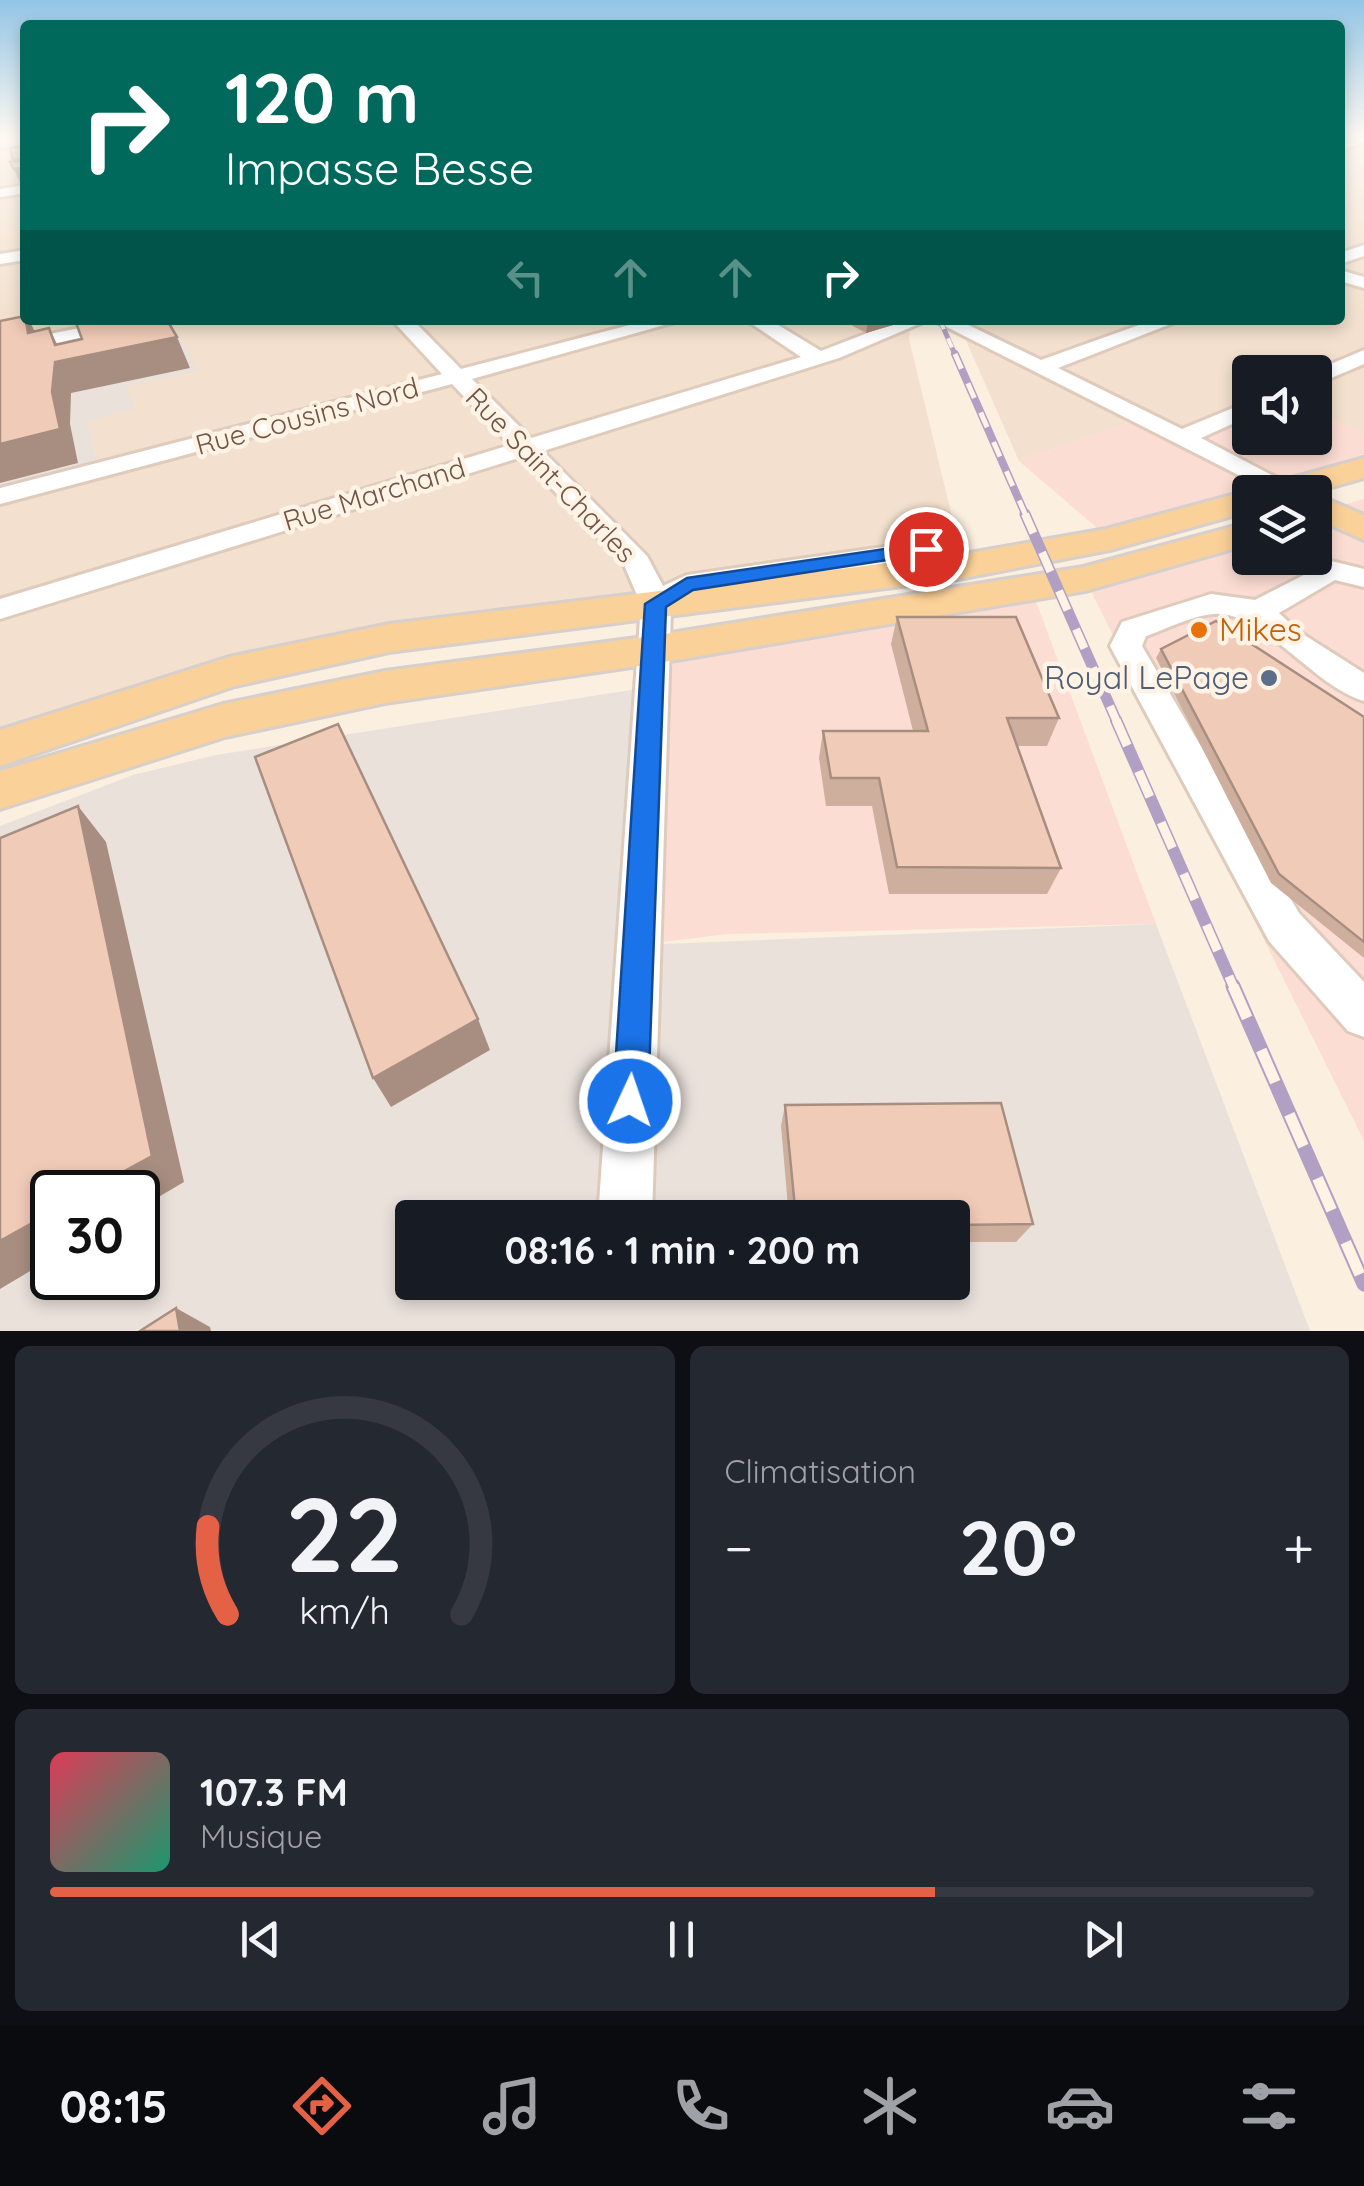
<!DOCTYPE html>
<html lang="fr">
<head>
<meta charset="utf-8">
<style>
	:root { --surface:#171b24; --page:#242831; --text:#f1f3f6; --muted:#9ea1a6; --line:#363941; --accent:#e46146 }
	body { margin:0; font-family:Quicksand,sans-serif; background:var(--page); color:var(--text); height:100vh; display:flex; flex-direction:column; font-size:38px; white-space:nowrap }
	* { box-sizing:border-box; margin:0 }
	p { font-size:32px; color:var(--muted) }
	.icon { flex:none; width:55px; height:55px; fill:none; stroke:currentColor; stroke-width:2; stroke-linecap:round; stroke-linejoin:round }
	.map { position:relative; height:1331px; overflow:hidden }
	.side { display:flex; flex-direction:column; gap:15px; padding:15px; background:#0d0f14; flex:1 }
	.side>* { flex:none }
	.top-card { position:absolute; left:20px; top:20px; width:1325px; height:305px; border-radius:10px; box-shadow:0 5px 15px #0003; background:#00695c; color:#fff; overflow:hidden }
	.buttons { position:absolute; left:1232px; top:355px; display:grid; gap:20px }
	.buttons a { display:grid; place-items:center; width:100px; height:100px; border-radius:10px; background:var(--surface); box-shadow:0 5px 15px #0003; font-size:50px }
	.speed { position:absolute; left:30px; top:1170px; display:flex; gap:20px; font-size:50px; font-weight:700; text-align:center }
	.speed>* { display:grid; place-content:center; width:130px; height:130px; border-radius:50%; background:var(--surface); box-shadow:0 5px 15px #0003; line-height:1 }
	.speed .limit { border:5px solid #111; border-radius:15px; background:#fff; color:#111 }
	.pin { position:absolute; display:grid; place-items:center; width:85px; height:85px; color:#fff; margin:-42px; border:5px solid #fff; border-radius:50%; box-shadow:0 2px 10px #0007 }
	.me { position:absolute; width:110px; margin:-55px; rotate:3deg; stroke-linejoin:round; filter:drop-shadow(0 0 8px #0008) }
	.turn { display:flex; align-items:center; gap:35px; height:210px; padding:0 40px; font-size:45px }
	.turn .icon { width:130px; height:130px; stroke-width:2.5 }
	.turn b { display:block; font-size:70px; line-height:85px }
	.lanes { display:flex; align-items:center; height:95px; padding:0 40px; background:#0003; justify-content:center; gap:50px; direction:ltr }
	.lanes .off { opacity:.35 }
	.big { font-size:75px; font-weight:700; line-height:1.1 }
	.side .tile { flex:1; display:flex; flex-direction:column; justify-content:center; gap:15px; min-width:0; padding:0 35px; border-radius:15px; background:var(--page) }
	.side .dial { align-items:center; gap:0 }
	.dial svg { height:260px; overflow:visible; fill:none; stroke:var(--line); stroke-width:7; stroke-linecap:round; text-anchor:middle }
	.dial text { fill:var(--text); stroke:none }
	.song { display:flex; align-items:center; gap:30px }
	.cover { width:120px; height:120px; border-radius:15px; background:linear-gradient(135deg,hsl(350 70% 55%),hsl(160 70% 35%)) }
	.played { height:10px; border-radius:5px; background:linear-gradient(90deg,var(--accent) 70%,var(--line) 70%) }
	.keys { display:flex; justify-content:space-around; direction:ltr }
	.heat { display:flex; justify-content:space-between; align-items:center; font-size:55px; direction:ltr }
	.side .tiles { flex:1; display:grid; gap:15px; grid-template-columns:1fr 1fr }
	.tile:last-child { grid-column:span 2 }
	.trip { position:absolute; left:395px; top:1200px; width:575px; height:100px; border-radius:10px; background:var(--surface); box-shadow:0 5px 15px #0003; font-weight:700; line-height:100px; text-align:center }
	.tabs { display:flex; height:160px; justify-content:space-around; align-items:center; background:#090b0e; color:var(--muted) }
	.tabs .icon { width:70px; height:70px }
	.tabs .selected { color:var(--accent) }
	.tabs b { font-size:45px; color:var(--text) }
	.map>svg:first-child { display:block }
	.residential { fill:#f3e0ce }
	.commercial { fill:#fcddd3 }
	.industrial { fill:#eae1db; fill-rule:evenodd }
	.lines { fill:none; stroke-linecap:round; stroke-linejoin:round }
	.minor-casing { stroke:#dfcbbc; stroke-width:6 }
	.major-casing { stroke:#d7cfcc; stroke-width:6 }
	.minor { fill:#fff; fill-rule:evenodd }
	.major { fill:#fad198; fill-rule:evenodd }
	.rail-far4-casing { stroke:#b1a0c3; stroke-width:5 }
	.rail-far3-casing { stroke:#b1a0c3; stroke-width:8 }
	.rail-far2-casing { stroke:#b1a0c3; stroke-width:11 }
	.rail-far1-casing { stroke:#b1a0c3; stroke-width:12 }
	.rail-casing { stroke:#b1a0c3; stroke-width:15 }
	.rail-far4 { stroke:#fff3e5; stroke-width:4; stroke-dasharray:10; stroke-linecap:butt }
	.rail-far3 { stroke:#fff3e5; stroke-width:5; stroke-dasharray:16; stroke-linecap:butt }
	.rail-far2 { stroke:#fff3e5; stroke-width:8; stroke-dasharray:21; stroke-linecap:butt }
	.rail-far1 { stroke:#fff3e5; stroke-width:9; stroke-dasharray:28; stroke-linecap:butt }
	.rail { stroke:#fff3e5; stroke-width:11; stroke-dasharray:35; stroke-linecap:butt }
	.wall { fill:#ceaf9e }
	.shaded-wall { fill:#a88e81 }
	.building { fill:#f0cbb8; stroke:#a88e81; stroke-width:2.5 }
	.route { fill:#1a73e8; stroke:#114b97; stroke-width:2.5 }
	.food-dot { fill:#e8710a; stroke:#fff3e5; stroke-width:4 }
	.service-dot { fill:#5c6f8a; stroke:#fff3e5; stroke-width:4 }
	.labels { text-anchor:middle; stroke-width:9; stroke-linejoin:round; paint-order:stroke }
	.far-street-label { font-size:28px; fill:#715548; stroke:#fff3e5 }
	.food-label { font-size:32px; fill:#c56008; stroke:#fff3e5; text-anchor:start }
	.service-label { font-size:32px; fill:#4e5e75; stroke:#fff3e5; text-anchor:end }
</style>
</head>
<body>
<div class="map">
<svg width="1364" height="1331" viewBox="0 0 1364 1331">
	<rect width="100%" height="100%" fill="#fbefe0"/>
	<g class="residential">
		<path d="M0,137H25V320H148L0,350Z"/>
		<path d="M1340,137H1364V434L1315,412V372H1250V408L1182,438L1142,418L1019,461L957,320H1340Z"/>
		<path d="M170,320H918L910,323L909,339L964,566L313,653L0,748V496L99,469L86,421L126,386L198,369Z"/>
	</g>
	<g class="commercial">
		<path d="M1250,408V438H1315V412L1364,434V468L1279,492H1250L1110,539L1019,461L1142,418L1182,438Z"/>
		<path d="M1364,499V1141L1085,579L1250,533V558H1315V513Z"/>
		<path d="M1031,588L1156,924L727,934L638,945L652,650Z"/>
	</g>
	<g class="industrial">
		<path d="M148,320H170L199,370L127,386L135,409L87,421L99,470L0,496V350Z"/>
		<path d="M650,687L638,945L1156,924L1310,1331H0V826L133,775L216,755ZM52,1192H138V1278H52ZM412,1218H952V1282H412Z"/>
	</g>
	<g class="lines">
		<g class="minor-casing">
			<g id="minor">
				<path d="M25,137V145L0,148V140Z"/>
				<path d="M1364,137V143L1340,149V141Z"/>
				<path d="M25,185V193L0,197V189Z"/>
				<path d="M1364,245V256L1340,264V253Z"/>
				<path d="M25,250V260L0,264V254Z"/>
				<path d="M1340,270L1364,277V288L1340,281Z"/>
				<path d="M119,320H158L0,356V344Z"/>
				<path d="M392,320H413L461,369L649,320H682L472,379L531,438L801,357L746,320H770L821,351L901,320H928L839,358L543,451L647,556L663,586L687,575L926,541L940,549L926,557L695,592L671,608L652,1218H598L641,604L624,565L522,457L0,619V599L510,445L452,384L0,504V488L442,374Z"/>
				<path d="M933,320H958L1041,360L1153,320H1181L1058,368L1182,429L1250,401V416L1201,438L1300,490L1272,492Z"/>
				<path d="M1364,350V364L1315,385L1312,372Z"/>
				<path d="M1331,561L1364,569V587L1335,580L1279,613L1298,631L1364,673V701C1313,686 1262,610 1213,614C1191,616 1166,629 1146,636L1142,646L1299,913L1364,982V1037L1348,1031L1269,941L1110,646L1122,622L1211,594L1255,600Z"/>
			</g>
		</g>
		<g class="major-casing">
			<g id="major">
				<path d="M1364,458V478L1314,492H1262L1267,485Z"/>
				<path d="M1250,490L1261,492H1250V511L1110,550L964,578L389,652L235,686L0,766V730L229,657L389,624L964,554L1106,529Z"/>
				<path d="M1315,494L1364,515V540L1315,518Z"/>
				<path d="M1250,522V544L1085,591L652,664L385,703L225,737L0,809V771L223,704L385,671L652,636L1083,567Z"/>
			</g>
		</g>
		<use href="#minor" class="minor"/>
		<use href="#major" class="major"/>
		<g class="rail-far4-casing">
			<path id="rail-far4" d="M940,320L956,357"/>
		</g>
		<g class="rail-far3-casing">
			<path id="rail-far3" d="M955,354L1026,516"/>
		</g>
		<g class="rail-far2-casing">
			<path id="rail-far2" d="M1025,514L1117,722"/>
		</g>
		<g class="rail-far1-casing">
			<path id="rail-far1" d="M1116,720L1234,988"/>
		</g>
		<g class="rail-casing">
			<path id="rail" d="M1233,986L1364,1284"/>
		</g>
		<use href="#rail-far4" class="rail-far4"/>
		<use href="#rail-far3" class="rail-far3"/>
		<use href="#rail-far2" class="rail-far2"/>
		<use href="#rail-far1" class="rail-far1"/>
		<use href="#rail" class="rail"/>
	</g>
	<g class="wall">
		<path d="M842,320H893V325L866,333Z"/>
		<path d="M897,617L1059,718L1047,746H1017L1061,868L1047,894H889L872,806H826L819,758L823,731H913L891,644Z"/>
		<path d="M1161,649L1364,717V958L1271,883L1156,658Z"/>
		<path d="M785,1105L1033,1224L1016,1242H952V1218H789L781,1126Z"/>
	</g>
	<g class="shaded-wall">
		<path d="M25,158V187H22L14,169L17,168L13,160Z"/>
		<path d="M27,320H29L42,346L28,333Z"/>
		<path d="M868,320H893V325L866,333Z"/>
		<path d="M49,328L65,360L177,337L190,368L71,393L70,424L78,463L0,483V444L52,392Z"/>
		<path d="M78,806L106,842L184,1182L138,1209V1192H86Z"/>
		<path d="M478,1019L490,1050L391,1107L373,1078Z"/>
		<path d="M52,1212V1258L0,1289V1241Z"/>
		<path d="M176,1308L210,1327L211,1331H180Z"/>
	</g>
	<g class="building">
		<path d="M25,146V158L13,160L10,148Z"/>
		<path d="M25,160V167L14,169L10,162Z"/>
		<path d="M25,316L28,333L49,328L55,345L82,339L75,320H167L177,337L55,362L52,392L60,429L0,444V321Z"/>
		<path d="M897,617H1016L1059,718H1007L1061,868L897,867L879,778H831L823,731H928Z"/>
		<path d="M1216,621L1364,717V942L1279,874L1161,649Z"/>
		<path d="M338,724L478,1019L373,1078L255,757Z"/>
		<path d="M78,806L152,1156L86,1192H52V1212L0,1241V838Z"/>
		<path d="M1001,1103L1033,1224L952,1225V1218H796L785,1105Z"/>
		<path d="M176,1308L180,1331H140Z"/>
	</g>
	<linearGradient id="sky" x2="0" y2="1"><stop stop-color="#93c5e6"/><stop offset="0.42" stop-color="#fdf8f1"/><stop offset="1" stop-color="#fdf8f1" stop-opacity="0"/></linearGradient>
	<rect width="1364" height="323" fill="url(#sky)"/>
	<path class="route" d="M926,543L935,549L932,553L693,590L666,607L648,1101L643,1113L630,1118L618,1113L613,1101L645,604L687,578Z"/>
	<circle class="food-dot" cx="1199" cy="630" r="10"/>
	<circle class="service-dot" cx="1269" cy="678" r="10"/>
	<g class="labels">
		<g class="far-street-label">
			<text transform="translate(307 416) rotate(-15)" y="10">Rue Cousins Nord</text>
			<text transform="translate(551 475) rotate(46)" y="10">Rue Saint-Charles</text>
			<text transform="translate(374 494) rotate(-17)" y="10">Rue Marchand</text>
		</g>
		<g class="food-label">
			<text x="1219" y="641">Mikes</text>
		</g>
		<g class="service-label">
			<text x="1249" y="689">Royal LePage</text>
		</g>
	</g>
</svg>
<div class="buttons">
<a><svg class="icon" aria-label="sound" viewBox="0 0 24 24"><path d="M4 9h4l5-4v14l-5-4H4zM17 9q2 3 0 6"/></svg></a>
<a><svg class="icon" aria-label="layers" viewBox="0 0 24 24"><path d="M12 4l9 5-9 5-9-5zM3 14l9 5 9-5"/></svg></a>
</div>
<div class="speed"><div class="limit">30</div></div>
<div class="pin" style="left:926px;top:549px;background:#d93025"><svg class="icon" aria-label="arrive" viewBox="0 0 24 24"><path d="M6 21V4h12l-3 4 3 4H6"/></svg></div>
<svg class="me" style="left:630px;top:1101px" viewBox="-20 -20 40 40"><circle r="17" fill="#1a73e8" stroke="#fff" stroke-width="3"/><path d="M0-11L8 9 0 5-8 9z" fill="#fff"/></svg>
<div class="trip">08:16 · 1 min · 200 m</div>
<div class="top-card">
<div class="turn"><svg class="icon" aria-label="right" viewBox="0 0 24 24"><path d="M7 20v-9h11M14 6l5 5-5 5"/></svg><div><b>120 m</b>Impasse Besse</div></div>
<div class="lanes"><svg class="icon off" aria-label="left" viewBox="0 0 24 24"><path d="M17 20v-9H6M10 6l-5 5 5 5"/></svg><svg class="icon off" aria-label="ahead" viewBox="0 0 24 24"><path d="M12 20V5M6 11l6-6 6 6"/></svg><svg class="icon off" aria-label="ahead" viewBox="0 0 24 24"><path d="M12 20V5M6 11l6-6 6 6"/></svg><svg class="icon" aria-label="right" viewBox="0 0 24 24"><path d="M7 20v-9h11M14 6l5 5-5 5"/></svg></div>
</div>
</div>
<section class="side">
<div class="tiles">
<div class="tile dial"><svg viewBox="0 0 100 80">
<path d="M14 69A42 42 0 1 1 86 69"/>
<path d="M14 69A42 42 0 0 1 8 42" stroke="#e46146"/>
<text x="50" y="56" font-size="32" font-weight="700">22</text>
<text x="50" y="72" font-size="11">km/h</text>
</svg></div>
<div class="tile"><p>Climatisation</p>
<div class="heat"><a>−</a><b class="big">20°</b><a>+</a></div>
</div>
<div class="tile">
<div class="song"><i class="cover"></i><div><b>107.3 FM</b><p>Musique</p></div></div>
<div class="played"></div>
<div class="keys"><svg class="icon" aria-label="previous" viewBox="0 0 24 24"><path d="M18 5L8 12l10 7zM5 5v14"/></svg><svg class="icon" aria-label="pause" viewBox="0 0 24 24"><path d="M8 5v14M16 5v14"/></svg><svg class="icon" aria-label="next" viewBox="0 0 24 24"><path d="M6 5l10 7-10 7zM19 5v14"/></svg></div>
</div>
</div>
</section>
<nav class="tabs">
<b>08:15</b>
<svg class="icon selected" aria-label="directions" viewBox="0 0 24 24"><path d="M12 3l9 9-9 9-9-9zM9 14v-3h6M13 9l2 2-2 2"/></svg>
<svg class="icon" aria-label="music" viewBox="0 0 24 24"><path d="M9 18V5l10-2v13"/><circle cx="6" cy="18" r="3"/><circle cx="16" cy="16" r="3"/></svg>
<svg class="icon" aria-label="phone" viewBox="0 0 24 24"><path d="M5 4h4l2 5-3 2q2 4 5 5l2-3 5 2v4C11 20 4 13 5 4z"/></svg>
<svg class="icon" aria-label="climate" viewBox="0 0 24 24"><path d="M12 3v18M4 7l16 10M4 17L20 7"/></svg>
<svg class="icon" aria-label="car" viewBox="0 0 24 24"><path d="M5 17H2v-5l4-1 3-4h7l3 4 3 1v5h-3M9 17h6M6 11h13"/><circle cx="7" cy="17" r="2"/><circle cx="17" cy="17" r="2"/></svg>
<svg class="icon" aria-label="filters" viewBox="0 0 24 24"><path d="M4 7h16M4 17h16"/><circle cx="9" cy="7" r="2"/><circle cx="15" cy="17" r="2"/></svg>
</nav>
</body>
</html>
